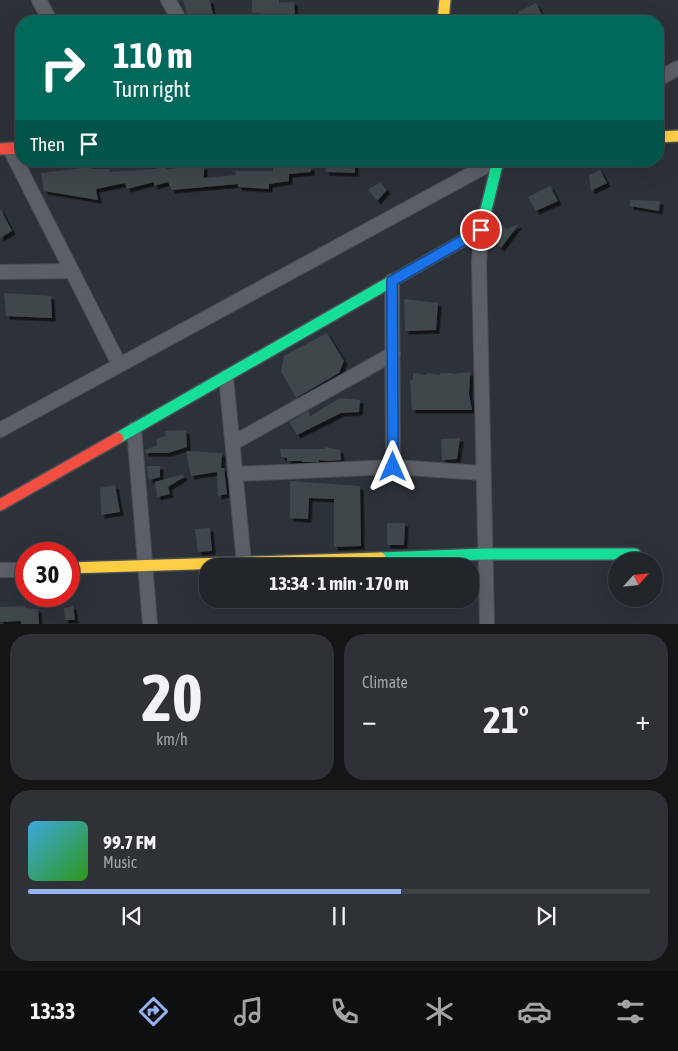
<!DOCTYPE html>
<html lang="en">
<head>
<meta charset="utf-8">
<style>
	:root { --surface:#22262a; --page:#2e3236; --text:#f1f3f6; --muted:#a2a5a8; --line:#3f4347; --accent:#95b2f1 }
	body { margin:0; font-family:"Asap Condensed",sans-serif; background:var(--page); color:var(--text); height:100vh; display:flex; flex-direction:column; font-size:19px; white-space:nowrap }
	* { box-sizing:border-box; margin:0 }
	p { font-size:16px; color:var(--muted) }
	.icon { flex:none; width:28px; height:28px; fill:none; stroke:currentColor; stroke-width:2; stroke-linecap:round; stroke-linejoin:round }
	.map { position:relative; height:624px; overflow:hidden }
	.side { display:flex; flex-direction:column; gap:10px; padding:10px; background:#131517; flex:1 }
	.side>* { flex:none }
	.hud { position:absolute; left:15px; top:15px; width:649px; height:152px; border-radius:20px; box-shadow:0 5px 20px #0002,0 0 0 1px var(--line); background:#00695c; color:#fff; overflow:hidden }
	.needle { width:32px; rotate:63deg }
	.buttons { position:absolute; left:608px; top:552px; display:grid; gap:10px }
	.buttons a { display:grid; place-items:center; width:55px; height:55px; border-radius:50%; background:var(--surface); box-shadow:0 5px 20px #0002,0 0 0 1px var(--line); font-size:25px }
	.speed { position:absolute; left:15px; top:542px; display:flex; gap:10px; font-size:25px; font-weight:700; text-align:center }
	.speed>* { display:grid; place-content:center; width:65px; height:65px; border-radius:50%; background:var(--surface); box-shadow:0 5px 20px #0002,0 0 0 1px var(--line); line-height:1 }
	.speed .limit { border:8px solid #d22; background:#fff; color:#111 }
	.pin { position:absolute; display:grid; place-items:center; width:42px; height:42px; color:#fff; margin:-21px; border:2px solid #fff; border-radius:50%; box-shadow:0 1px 5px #0007 }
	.me { position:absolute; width:55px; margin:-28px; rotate:0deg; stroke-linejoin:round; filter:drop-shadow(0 0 4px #0008) }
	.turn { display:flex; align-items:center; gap:18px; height:105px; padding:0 15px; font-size:22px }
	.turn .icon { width:65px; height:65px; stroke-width:2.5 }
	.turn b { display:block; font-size:35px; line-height:42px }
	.then { display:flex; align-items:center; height:48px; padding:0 15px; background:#0003; gap:10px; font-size:19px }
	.big { font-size:38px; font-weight:700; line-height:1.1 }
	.side .tile { flex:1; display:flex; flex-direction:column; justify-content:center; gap:8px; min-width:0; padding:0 18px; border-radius:20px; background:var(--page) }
	.side .dial { align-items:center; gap:0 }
	.dial b { font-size:65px; line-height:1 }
	.song { display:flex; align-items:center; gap:15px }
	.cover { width:60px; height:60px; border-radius:8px; background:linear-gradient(135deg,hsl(200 70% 55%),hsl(110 70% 35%)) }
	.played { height:5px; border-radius:2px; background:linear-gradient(90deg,var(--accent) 60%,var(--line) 60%) }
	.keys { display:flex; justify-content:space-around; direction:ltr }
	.heat { display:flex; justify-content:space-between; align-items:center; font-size:28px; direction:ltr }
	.side .tiles { flex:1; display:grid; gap:10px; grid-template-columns:1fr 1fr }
	.tile:last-child { grid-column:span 2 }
	.trip { position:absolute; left:199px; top:558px; width:280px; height:50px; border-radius:20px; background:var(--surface); box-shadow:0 5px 20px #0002,0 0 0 1px var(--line); font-weight:700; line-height:50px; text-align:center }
	.tabs { display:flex; height:80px; justify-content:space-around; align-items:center; background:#0e0f11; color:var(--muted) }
	.tabs .icon { width:35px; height:35px }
	.tabs .selected { color:var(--accent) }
	.tabs b { font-size:22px; color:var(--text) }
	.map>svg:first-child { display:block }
	.building { fill:#41464c; filter:url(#shadow) }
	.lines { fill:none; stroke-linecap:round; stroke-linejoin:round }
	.street-casing { stroke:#4a4e55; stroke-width:16 }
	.fast-casing { stroke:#4a4e55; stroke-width:14 }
	.slow-casing { stroke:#4a4e55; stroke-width:14 }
	.jam-casing { stroke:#4a4e55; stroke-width:14 }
	.street { stroke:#5c6066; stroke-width:14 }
	.fast { stroke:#16e098; stroke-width:11 }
	.slow { stroke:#ffcf43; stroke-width:11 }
	.jam { stroke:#f24e42; stroke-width:11 }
	.route-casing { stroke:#114b97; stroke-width:12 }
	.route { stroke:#1a73e8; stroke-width:9 }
</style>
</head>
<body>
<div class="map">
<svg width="678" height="624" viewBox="0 0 678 624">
	<defs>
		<filter id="shadow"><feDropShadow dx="3.5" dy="3.5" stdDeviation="0" flood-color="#0009"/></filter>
	</defs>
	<rect width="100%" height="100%" fill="#2d3238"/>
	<g class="building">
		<path d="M183,0H210L214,21H189Z"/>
		<path d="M252,0H279V3L294,2L295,15L267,18L266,14L252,13Z"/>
		<path d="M536,3L543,17L535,21H523L518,12Z"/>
		<path d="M290,162V165L311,167V172L289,174V181L269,184V189L238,187V184L172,190L168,182L154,186V182L127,189L125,183L96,189L98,200L44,191L41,173L91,167L92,169H109L110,172L154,169L166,165L167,169L204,166V178L236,175L235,171H273V165Z"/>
		<path d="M355,163V173L326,172L325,167Z"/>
		<path d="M600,170L607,183L591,191L589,175Z"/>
		<path d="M380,182L387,190L377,201L368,190Z"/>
		<path d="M550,186L558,201L536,211L528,197Z"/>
		<path d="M630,200L660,201L659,211L630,206Z"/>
		<path d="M0,208L12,231L0,238Z"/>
		<path d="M519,224L501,248L494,242L503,225L506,229Z"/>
		<path d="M4,293L51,296L52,318L6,316Z"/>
		<path d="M404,299L438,303L436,330L405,331Z"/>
		<path d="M327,333L344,361L339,373L296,398L281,371L284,356Z"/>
		<path d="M470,372L469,394L472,410H412L410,380H413V373L427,375V373L440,375V373H452V374Z"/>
		<path d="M340,398L360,400L359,412L341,413L297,435L289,422L308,411L310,416Z"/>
		<path d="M186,430L187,447L168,453H145V450L157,445L156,439L166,436L165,431Z"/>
		<path d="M460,438L457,459L442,460L441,439Z"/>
		<path d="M325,447L340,450L341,460L326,461L319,460V462H302V461H287V458L281,457L280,449H325Z"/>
		<path d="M186,451L222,453L221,468H224L227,494L218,496L217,472L191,476Z"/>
		<path d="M147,466H160V477L149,480Z"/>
		<path d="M183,474L184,477L168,487L170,494L157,497L155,482Z"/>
		<path d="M290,481L360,486L361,546L334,547V499L309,498L308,519L290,518Z"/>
		<path d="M115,485L120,512L101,515L100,488Z"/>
		<path d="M387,523H405L404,545H387Z"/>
		<path d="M210,528L212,551L198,552L195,529Z"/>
		<path d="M26,606V608L38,609L39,624H21V621L0,622V607Z"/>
		<path d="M73,606L75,620H65L64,608Z"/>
	</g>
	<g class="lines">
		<g class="street-casing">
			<g id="street">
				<path d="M39,0L50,21"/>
				<path d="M168,0L180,21"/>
				<path d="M658,79L678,68"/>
				<path d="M10,149L119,364"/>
				<path d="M481,230L479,263L487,624"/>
				<path d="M0,272L72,271"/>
				<path d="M392,281L393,467"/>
				<path d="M226,377L244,563"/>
				<path d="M134,429L150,624"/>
				<path d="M0,430L495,161"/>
				<path d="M233,443L393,354"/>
				<path d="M235,474L393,467L483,473"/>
				<path d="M0,570H26"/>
			</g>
		</g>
		<g class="fast-casing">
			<g id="fast">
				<path d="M118,438L481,230L498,161"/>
				<path d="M380,558L485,554H635"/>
			</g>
		</g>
		<g class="slow-casing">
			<g id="slow">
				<path d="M443,21L445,0"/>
				<path d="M658,137L678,136"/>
				<path d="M69,568L380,558"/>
			</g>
		</g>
		<g class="jam-casing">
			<g id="jam">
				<path d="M0,149L21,148"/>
				<path d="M0,505L118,438"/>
			</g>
		</g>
		<use href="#street" class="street"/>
		<use href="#fast" class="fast"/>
		<use href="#slow" class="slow"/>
		<use href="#jam" class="jam"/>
	</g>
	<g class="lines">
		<g class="route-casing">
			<path id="route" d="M393,467L392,281L481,230"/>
		</g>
		<use href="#route" class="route"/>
	</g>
</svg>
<div class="buttons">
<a><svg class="needle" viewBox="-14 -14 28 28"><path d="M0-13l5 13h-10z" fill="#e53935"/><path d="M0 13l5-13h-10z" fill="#a2a5a8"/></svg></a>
</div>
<div class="speed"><div class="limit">30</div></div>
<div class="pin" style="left:481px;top:230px;background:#d93025"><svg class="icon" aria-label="arrive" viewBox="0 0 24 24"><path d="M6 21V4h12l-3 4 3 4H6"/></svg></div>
<svg class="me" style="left:393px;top:467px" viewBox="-20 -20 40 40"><path d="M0-17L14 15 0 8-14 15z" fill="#1a73e8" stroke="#fff" stroke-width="4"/></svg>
<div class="trip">13:34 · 1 min · 170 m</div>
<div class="hud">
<div class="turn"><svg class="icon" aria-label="right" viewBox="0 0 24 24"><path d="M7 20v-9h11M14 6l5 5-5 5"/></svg><div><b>110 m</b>Turn right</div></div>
<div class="then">Then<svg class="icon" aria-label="arrive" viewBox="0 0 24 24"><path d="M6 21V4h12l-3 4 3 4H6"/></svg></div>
</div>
</div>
<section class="side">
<div class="tiles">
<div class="tile dial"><b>20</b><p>km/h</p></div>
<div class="tile"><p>Climate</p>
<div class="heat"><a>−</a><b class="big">21°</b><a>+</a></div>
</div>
<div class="tile">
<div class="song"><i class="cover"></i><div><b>99.7 FM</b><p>Music</p></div></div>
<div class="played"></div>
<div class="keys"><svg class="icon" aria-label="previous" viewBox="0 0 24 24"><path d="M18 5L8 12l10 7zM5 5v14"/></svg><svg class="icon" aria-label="pause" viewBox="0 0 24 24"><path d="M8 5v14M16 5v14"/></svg><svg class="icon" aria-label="next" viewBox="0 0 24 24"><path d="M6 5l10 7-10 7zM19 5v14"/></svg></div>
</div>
</div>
</section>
<nav class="tabs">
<b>13:33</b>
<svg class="icon selected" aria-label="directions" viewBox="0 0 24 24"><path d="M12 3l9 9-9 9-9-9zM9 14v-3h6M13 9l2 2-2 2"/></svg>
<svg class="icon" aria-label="music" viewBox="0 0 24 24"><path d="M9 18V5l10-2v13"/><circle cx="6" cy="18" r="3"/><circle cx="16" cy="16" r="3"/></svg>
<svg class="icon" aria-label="phone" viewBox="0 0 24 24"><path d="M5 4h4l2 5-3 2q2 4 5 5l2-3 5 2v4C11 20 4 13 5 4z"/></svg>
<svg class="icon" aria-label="climate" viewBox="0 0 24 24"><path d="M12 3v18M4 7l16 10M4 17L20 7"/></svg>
<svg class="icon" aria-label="car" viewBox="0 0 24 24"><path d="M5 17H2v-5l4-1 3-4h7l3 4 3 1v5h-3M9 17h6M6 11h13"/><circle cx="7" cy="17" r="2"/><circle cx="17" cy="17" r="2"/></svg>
<svg class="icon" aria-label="filters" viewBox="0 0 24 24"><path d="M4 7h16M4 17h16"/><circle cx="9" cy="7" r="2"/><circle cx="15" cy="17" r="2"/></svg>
</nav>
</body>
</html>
